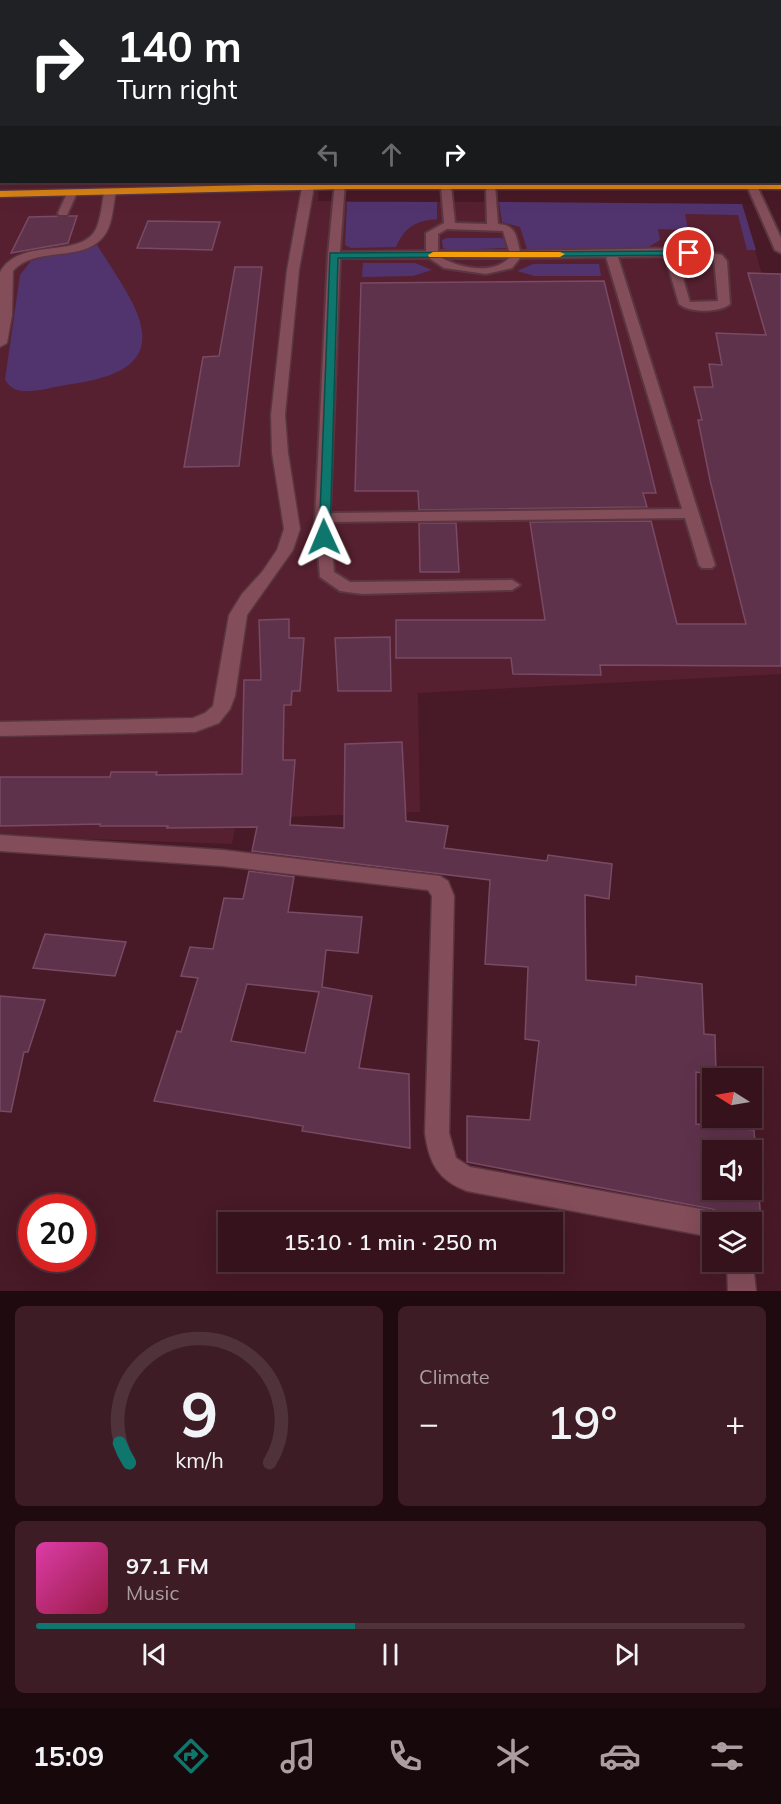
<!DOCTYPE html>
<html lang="en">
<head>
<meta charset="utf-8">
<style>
	:root { --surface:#36131c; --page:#3d1c25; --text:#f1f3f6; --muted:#aa9ea3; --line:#50323b; --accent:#0f766e }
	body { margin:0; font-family:Mulish,sans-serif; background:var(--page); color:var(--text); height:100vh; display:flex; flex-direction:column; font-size:22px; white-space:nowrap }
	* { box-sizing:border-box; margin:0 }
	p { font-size:20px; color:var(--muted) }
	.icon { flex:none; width:33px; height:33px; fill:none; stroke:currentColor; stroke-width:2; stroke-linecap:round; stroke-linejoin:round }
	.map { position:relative; height:1291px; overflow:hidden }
	.details { display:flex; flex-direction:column; gap:15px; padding:15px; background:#1e0a0f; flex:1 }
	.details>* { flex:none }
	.guide { position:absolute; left:0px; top:0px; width:782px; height:183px; box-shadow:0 6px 24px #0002,0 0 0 2px var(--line); background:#202124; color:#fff; overflow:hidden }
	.needle { width:39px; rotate:281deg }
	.tools { position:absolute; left:702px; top:1068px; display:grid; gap:12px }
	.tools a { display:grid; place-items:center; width:60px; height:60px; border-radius:0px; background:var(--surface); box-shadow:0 6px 24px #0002,0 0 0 2px var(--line); font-size:30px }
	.speed { position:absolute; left:18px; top:1194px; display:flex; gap:12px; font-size:30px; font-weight:700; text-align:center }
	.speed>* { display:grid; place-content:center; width:78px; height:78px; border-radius:50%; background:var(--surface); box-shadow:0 6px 24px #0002,0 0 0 2px var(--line); line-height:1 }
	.speed .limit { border:9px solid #d22; background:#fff; color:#111 }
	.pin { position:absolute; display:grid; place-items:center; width:51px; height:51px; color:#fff; margin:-26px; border:3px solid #fff; border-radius:50%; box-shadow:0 2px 6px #0007 }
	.me { position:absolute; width:66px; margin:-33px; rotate:359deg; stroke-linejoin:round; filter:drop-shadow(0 0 4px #0008) }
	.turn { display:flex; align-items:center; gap:21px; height:126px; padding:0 18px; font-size:27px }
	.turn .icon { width:78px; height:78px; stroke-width:2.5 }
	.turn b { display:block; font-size:42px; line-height:51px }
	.lanes { display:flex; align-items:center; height:57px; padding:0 18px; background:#0003; justify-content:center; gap:30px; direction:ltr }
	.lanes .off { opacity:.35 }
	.big { font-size:45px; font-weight:600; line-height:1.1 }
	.details .tile { flex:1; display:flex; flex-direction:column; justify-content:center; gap:9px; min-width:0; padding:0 21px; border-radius:9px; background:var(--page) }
	.details .dial { align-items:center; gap:0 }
	.dial svg { height:156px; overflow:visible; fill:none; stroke:var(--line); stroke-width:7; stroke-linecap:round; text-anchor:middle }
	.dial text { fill:var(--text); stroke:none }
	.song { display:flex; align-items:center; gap:18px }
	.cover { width:72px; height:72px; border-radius:9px; background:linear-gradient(135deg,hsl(320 70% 55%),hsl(340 70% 35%)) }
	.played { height:6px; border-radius:3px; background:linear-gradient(90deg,var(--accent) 45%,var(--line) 45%) }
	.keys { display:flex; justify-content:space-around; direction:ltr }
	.heat { display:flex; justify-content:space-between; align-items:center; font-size:33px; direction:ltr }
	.details .tiles { flex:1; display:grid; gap:15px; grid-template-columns:1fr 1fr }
	.tile:last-child { grid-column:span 2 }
	.trip { position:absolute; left:218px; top:1212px; width:345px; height:60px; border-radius:0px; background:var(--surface); box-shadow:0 6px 24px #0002,0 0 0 2px var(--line); font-weight:600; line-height:60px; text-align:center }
	.tab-bar { display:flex; height:96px; justify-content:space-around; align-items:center; background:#16080b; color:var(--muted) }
	.tab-bar .icon { width:42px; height:42px }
	.tab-bar .active { color:var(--accent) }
	.tab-bar b { font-size:27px; color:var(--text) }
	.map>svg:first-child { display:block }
	.built { fill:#562030 }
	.green { fill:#51346e }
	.water { fill:#001224; stroke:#4c5562; stroke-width:1.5 }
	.building { fill:#5f324c; stroke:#794a64; stroke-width:1.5; fill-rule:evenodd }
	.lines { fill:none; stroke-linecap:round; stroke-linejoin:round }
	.service-casing { stroke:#5a3641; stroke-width:4 }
	.minor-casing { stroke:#5a3641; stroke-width:3 }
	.trunk-casing { stroke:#5a3641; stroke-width:3 }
	.service { fill:#834d59; fill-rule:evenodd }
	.minor { fill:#834d59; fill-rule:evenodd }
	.trunk { fill:#db8416; fill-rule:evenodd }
	.route { fill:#0f766e; stroke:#0a4d48; stroke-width:1.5 }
	.slow { fill:#f59e0b }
</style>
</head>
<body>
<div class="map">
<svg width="781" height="1291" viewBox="0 0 781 1291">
	<rect width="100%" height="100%" fill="#481926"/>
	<path class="built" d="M0,0H781L780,174V2H2V182H319L318,201L742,204L781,342V674L418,693L420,812L237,819L232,844L0,836Z"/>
	<g class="green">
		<path d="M347,202H437V219C415,221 405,227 396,247L351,248L345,245Z"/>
		<path d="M499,202L742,204L756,250H747L738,215L685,214L688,230L658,229L660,240L644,250L527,249L520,227L502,222Z"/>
		<path d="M447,238H501L504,239L506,248L448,250L443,248L442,240Z"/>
		<path d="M96,243C109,266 140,305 142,332C147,375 91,381 60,386C49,388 36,392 24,391C15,391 10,387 5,380L20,275L31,261Z"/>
		<path d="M363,263H415L432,270L413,276L362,277Z"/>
		<path d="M533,264H599L601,276H535L517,271Z"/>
	</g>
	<path class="water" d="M409,0H781V8L780,2Z"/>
	<g class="building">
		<path d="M69,216H77L68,243L11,253L29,217Z"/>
		<path d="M148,221L220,222L212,250L137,248Z"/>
		<path d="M235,267H262L239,466L184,467L203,357L219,356Z"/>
		<path d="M748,273L781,274V666L600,665L601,675L513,674L511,658H396V620H545L530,522L651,521L677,624H746L710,480L698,420H702L694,387H713L709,364L722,365L716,333L766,335Z"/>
		<path d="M604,281L656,493H643L647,507L419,510L418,491H355L361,283Z"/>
		<path d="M419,523H456L459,572H420Z"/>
		<path d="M289,619V638H304L300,691H292L291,705H284L283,760H295L290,825L344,828L345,744L402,742L406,821L448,826L444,848L547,861L548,855L612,864L609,899L585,895L586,980L636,985V976L702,984L704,1034L715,1035L716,1075L696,1072V1124L754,1130L761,1222H726L722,1213L712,1209L467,1162V1116L530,1120L539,1041L525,1039L528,967L485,964L490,880L252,851L257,827L167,828L168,826H100V824L0,826V777H110L111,772H157L156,775L242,774L244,680H261L259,620ZM712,1150H752V1190H712Z"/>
		<path d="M390,637L391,691H338L335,638Z"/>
		<path d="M249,871L294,877L288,912L362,917L358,953L326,950L322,987L372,996L359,1068L409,1074L410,1148L302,1131L303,1126L154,1101L177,1031L181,1032L198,978L181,976L190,947L213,949L224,898L243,899ZM247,984L319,992L305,1053L231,1041Z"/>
		<path d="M45,934L126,942L115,976L33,968Z"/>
		<path d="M0,996L45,1000L28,1052H24L11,1112L0,1111Z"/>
	</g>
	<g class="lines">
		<g class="service-casing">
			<g id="service">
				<path d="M780,28L781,29V35L780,34Z"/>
				<rect x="780" y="128" width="1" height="6"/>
				<rect x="0" y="132" width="2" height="6"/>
				<path d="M335,182H345L340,252L426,251V233L444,223L441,186L446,183L451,186L455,223L487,224L486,187L495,185L498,224C516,225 516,236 520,251L688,248L722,255L727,261L730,304C720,313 689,313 679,304L665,256L618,257L715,565L712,568H702L699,565L685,518L330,522L334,572L350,582L512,580L520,585L512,590L362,594L340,591L320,577L315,518L328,255ZM447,229L503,231L509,251H438V234ZM676,255L700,256L714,259L718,301L690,302ZM606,257L682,509L330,513L340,258H429L444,268L486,274L512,268L520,258ZM442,258H509C493,275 460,268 442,258Z"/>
				<path d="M752,183L757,186L781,238V253L775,250L747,186Z"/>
				<path d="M68,191L77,193L67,215H59L58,213Z"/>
			</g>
		</g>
		<g class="minor-casing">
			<g id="minor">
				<path d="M308,184L314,187L299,270L285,415L288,453L300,529L293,550L247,615L235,696L230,709L219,723L195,732L0,736V722L193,718L205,713L213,706L229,615L242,594L262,572L277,550L284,529L272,453L271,415L287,270L302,187Z"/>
				<path d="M110,189L116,192C113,205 113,222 106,233C86,265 37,244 13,271L12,315L7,343L0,347V272C20,236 80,260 96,229C101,218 102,204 104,192Z"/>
				<path d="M0,835L223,850L440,876L448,881L454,896L449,1133L456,1158L470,1167L712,1211L721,1215L724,1222H712V1237L467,1191C438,1180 429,1163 425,1133L432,896L428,890L223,866L0,851Z"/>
				<path d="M752,1257L756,1291H728L727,1262H752Z"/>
			</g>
		</g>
		<g class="trunk-casing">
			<path id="trunk" d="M340,183H781V189H340L0,197V191Z"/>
		</g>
		<use href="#service" class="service"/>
		<use href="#minor" class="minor"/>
		<use href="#trunk" class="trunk"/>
	</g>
	<path class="route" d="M689,251H692V255L338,258L330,537L324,541L319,540L330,253Z"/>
	<path class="slow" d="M433,252H560L565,254L560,257H429L428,255Z"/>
</svg>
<div class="tools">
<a><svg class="needle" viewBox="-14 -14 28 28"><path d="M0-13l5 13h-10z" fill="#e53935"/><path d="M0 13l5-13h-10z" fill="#aa9ea3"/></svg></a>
<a><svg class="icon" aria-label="sound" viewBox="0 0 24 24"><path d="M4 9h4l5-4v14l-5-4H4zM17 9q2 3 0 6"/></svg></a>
<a><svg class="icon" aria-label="layers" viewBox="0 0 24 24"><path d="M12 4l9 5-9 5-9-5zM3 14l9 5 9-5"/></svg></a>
</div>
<div class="speed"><div class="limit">20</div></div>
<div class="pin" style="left:689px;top:253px;background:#d93025"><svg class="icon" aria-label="arrive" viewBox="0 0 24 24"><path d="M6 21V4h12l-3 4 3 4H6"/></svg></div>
<svg class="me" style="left:324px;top:537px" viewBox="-20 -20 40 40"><path d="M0-17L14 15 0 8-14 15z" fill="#0f766e" stroke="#fff" stroke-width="4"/></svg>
<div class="trip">15:10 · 1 min · 250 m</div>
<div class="guide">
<div class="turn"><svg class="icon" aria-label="right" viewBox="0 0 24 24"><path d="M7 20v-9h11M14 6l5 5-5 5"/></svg><div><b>140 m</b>Turn right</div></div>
<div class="lanes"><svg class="icon off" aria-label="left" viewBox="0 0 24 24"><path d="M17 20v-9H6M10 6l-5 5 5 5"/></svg><svg class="icon off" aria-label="ahead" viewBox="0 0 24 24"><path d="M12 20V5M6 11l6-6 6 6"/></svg><svg class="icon" aria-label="right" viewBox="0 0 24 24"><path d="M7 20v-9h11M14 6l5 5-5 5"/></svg></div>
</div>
</div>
<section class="details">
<div class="tiles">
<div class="tile dial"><svg viewBox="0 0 100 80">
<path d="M14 69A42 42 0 1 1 86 69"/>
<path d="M14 69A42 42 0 0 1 9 59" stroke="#0f766e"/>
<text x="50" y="56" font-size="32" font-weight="700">9</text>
<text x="50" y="72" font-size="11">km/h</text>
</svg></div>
<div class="tile"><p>Climate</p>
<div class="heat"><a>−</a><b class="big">19°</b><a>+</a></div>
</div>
<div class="tile">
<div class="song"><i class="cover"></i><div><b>97.1 FM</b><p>Music</p></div></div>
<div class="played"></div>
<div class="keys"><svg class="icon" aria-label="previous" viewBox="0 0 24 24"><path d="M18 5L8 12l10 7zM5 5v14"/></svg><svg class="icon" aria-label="pause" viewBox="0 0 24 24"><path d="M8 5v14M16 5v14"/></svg><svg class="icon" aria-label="next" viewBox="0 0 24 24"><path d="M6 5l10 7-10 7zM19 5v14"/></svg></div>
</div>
</div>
</section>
<nav class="tab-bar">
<b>15:09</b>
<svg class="icon active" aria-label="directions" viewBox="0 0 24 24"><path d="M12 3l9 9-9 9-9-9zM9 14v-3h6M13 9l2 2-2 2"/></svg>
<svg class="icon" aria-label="music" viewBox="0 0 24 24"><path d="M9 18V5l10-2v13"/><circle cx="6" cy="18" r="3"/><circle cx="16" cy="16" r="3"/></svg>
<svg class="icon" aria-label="phone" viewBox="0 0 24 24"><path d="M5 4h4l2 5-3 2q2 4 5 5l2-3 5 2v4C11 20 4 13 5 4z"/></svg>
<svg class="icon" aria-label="climate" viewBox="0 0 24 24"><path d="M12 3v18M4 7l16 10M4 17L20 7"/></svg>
<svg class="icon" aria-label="car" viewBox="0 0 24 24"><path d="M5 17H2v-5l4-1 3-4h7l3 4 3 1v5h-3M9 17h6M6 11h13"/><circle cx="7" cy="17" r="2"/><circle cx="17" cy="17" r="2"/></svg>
<svg class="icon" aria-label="filters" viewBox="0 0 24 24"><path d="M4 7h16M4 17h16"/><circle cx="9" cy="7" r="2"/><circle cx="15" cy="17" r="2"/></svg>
</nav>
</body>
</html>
